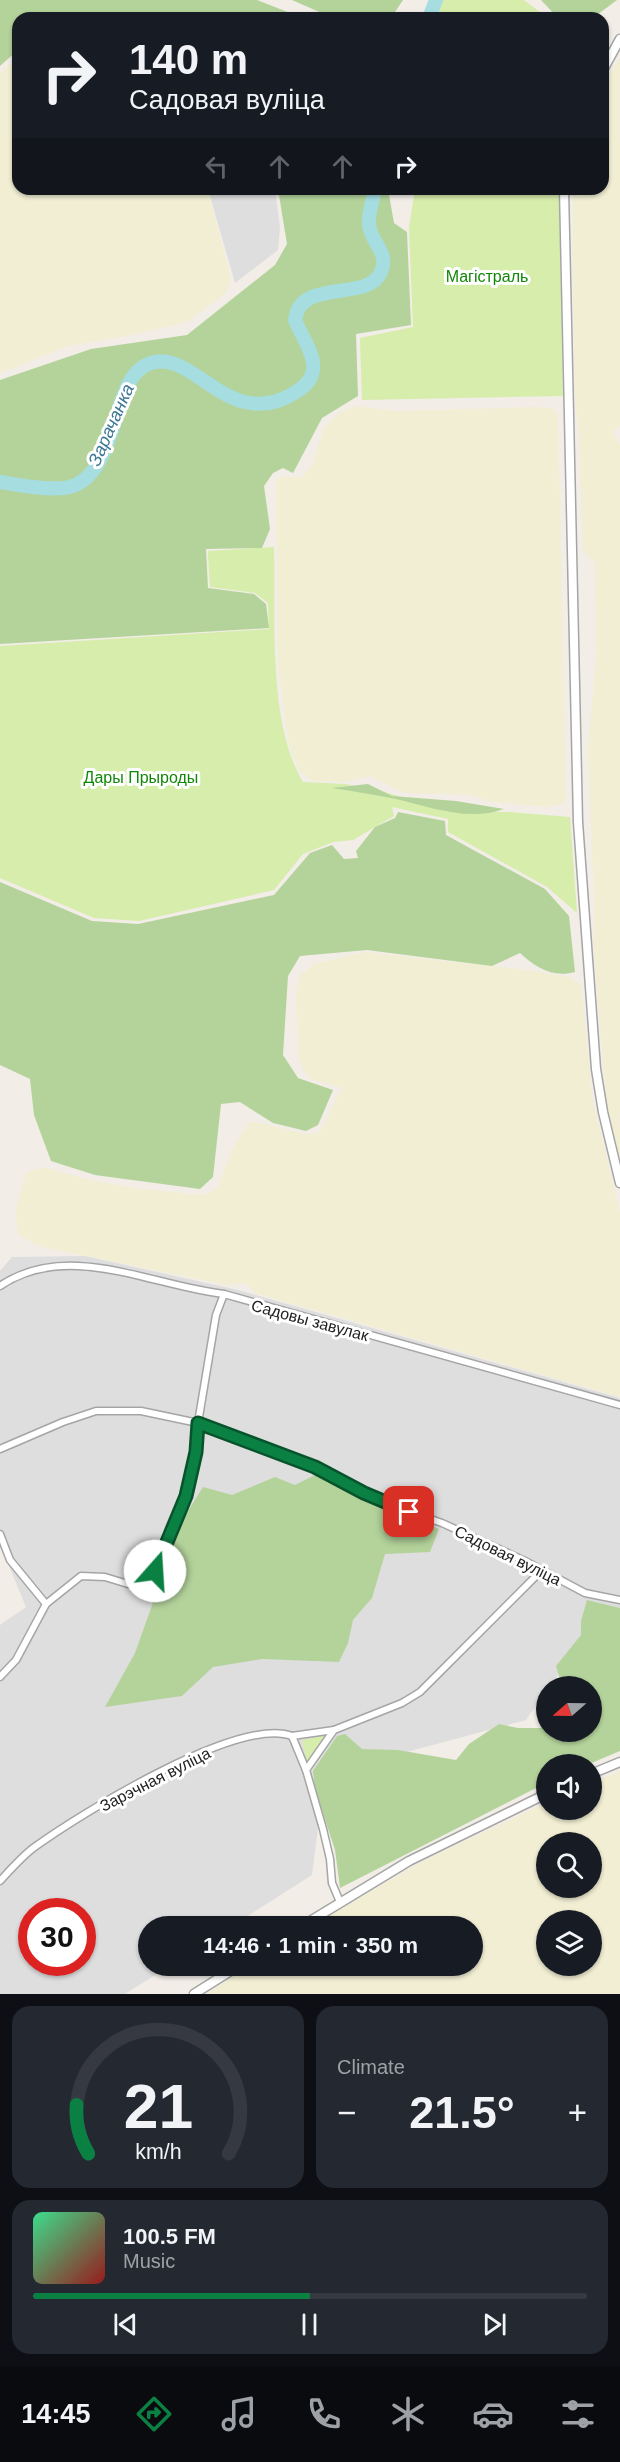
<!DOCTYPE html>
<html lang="en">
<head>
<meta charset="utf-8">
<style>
	:root { --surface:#171b24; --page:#242831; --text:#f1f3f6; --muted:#9ea1a6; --line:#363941; --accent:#0b8043 }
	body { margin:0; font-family:Arial,sans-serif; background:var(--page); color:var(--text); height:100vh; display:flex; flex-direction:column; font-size:22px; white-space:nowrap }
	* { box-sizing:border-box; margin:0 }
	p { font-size:20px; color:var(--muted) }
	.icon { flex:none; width:33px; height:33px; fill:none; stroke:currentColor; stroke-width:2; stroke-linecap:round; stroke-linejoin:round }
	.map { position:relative; height:1994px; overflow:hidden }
	.panel { display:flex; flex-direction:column; gap:12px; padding:12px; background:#0d0f14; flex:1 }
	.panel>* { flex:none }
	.guide { position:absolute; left:12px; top:12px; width:597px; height:183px; border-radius:18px; box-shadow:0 2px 4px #0004; background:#171b24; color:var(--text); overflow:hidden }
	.needle { width:39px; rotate:250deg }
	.fabs { position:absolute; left:536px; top:1676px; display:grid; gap:12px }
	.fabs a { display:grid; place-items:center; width:66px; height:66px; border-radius:50%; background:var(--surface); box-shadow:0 2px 4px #0004; font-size:30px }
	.speed { position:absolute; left:18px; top:1898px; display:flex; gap:12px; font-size:30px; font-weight:700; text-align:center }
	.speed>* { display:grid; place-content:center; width:78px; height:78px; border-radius:50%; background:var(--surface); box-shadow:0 2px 4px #0004; line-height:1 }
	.speed .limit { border:9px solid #d22; background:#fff; color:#111 }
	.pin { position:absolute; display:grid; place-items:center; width:51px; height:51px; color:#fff; margin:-26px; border-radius:12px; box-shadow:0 3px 9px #0006 }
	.me { position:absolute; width:66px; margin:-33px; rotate:19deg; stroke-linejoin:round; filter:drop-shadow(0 0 4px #0008) }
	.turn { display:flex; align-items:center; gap:21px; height:126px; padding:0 18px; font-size:27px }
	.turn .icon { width:78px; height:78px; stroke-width:2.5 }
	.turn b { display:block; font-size:42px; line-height:51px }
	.lanes { display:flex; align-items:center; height:57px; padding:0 18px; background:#0003; justify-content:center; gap:30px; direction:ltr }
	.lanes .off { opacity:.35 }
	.big { font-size:45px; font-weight:700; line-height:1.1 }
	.panel .tile { flex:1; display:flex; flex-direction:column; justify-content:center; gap:9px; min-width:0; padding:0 21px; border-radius:18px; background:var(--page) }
	.panel .dial { align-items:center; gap:0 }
	.dial svg { height:156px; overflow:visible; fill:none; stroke:var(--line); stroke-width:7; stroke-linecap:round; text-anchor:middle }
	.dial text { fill:var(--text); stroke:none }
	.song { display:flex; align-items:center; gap:18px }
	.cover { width:72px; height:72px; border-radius:9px; background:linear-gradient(135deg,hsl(150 70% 55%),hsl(0 70% 35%)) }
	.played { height:6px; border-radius:3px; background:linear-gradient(90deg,var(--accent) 50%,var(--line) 50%) }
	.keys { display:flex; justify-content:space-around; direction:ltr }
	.heat { display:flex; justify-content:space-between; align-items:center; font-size:33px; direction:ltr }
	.panel .tiles { flex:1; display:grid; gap:12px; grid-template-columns:1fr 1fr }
	.tile:last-child { grid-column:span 2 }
	.trip { position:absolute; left:138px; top:1916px; width:345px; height:60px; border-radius:30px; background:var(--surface); box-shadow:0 2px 4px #0004; font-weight:700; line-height:60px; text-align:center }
	.tab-bar { display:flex; height:96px; justify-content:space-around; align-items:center; background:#090b0e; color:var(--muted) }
	.tab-bar .icon { width:42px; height:42px }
	.tab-bar .current { color:var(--accent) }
	.tab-bar b { font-size:27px; color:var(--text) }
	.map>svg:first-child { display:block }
	.residential { fill:#dfdede; fill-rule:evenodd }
	.farmland { fill:#f1eed3; fill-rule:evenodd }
	.grass { fill:#d7edac }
	.forest { fill:#b4d39b }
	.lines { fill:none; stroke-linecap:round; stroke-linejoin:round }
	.river { stroke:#a6dde1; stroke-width:14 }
	.minor-casing { stroke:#a5a5a5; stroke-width:9 }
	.tertiary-casing { stroke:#a5a5a5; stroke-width:11 }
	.minor { stroke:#fff; stroke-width:6 }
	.tertiary { stroke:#fff; stroke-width:8 }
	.route-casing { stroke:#07532c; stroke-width:15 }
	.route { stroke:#0b8043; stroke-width:10 }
	.labels { text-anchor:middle; stroke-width:6; stroke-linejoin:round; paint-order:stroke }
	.park-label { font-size:16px; fill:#118707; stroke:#fff }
	.street-label { font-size:16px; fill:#212121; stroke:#fff }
	.water-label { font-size:18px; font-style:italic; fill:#3d7795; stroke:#fff }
</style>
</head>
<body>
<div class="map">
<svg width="620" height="1994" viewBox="0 0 620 1994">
	<rect width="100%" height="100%" fill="#f2ede7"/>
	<g class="residential">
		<path d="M208,189H275L280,228L278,250L235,283Z"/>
		<path d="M85,1256L238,1290L620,1398V1622L598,1618L550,1686H546V1691L526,1720L325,1774L312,1875L232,1926H148V1965H171L125,1994H0V1625L26,1607L0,1544V1271L12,1257ZM32,1911H82V1962H32Z"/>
	</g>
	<g class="farmland">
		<path d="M18,57V189H208L231,281L225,294L187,322L132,335L68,346L0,373V73Z"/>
		<path d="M620,58V425L613,432L620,446V1163L607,1109L593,939L595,922L588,750L596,657L595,563L583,550L579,432L575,399L573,276V189H603V86Z"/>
		<path d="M356,406L397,411L538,407L554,409L558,415L566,798L561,805L546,807L491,802L471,795L405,793L370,776L347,782L313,781L298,769L289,745L278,667L276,482L282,476L301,478L311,467L324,428L340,412Z"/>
		<path d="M364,952L534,971L570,977L581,985L593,1103L620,1213V1397L258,1294L245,1283L227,1285L42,1247L22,1237L17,1231L16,1207L27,1172L43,1167L82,1178L132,1188L204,1195L218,1188L230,1153L249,1122L266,1124L304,1134L320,1132L342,1088L313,1080L303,1070L298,1056L296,992L300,975L314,964Z"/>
		<path d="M620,1771V1994H206L250,1965H472V1926H311L427,1859L546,1803V1809H591V1783ZM546,1842H591V1887H546ZM546,1920H591V1965H546Z"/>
	</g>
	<g class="grass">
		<path d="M432,0H524L548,18H424Z"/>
		<path d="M415,189H559L563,396L362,400L360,338L413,327L409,228Z"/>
		<path d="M274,547C276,616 267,722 303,782L345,784L381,791L451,811L509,812L570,817L577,913L547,887L448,832V819L392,807L394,816L353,840L333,842L303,854L274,890L139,921L94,918L0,878V646L269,629L268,603L255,593L210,587L208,555V551Z"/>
		<path d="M327,1735L307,1762L302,1740Z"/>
	</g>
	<g class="forest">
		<path d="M0,0H257L303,18H18V50L0,66Z"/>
		<path d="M292,0H403L395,12L384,18H333Z"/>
		<path d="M541,0H617L593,18H558Z"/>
		<path d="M278,189H388L394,223L407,232L411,325L356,334L358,396L322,418L293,473L283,468L273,473L264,486L270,529L262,548L206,549L208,588L254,594L266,604L269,628L0,644V380L91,349L187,335L275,265L287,244Z"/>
		<path d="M368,784L392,796L456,801L504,809C469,822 430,807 396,799C375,795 354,791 332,788Z"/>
		<path d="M398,812L445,821L446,835L545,889L569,916L575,972C553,978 536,968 520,953L492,966L367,950L300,956L288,976L283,1055L298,1078L333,1090L318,1125L306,1131L273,1123L240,1102L221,1104L213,1177L200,1189L95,1175L51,1161L34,1115L30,1079L0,1065V882L92,921L138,924L274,895L310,853L332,845L344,859L358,858L356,851L375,827L395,818Z"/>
		<path d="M315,1475H326L364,1498L439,1529L430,1552L385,1554L372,1598L353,1620L348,1643L339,1662L262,1659L213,1667L182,1696L105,1707L135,1653L156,1594L169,1541L203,1487L232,1495L275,1477L295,1485Z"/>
		<path d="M587,1600L620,1608V1751L589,1764H546V1783L340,1888L335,1850L315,1789L313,1771L337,1736L345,1734L362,1749L398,1750L456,1760L469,1744L499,1724L518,1728H546V1731H591V1686H562L556,1666L581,1635V1621Z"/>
	</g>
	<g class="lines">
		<g class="river">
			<path d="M429,18L436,0"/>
			<path d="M0,482C20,485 43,490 64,488C103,484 111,428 123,397C127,385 133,372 146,365C192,342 227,436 296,392C330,371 305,345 295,320C300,277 368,303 381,272C390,253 371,243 369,225C368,213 373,201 375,189"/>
		</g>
		<g class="minor-casing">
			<g id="minor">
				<path d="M0,1286C68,1240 152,1286 224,1294L620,1405"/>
				<path d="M0,1449L63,1422L96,1411H141L198,1423L315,1467L393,1506L442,1523L523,1560L585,1593L620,1600"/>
				<path d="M0,1534L10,1560L46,1604"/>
				<path d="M0,1677L16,1660L46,1604L81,1576L105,1577L128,1584L144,1582L155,1571L186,1496L196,1452L198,1423L216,1315L224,1294"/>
				<path d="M334,1730L402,1703L420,1692L541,1571"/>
				<path d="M292,1736L334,1730L306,1770"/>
				<path d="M0,1881C11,1869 23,1855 36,1846C82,1813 239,1716 292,1736L306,1770L323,1829L330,1859L332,1883L340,1902"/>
			</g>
		</g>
		<g class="tertiary-casing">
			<g id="tertiary">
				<path d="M603,70L620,39"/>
				<path d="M564,189L578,822L596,1069L603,1112L620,1183"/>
				<path d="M591,1774L620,1762"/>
				<path d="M302,1926L409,1861L546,1794"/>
				<path d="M194,1994L240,1965"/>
			</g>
		</g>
		<use href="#minor" class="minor"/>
		<use href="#tertiary" class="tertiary"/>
	</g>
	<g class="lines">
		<g class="route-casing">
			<path id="route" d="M155,1571L186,1496L196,1452L198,1423L315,1467L364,1493L409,1512"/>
		</g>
		<use href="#route" class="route"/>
	</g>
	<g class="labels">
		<g class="park-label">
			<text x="487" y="282">Магістраль</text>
			<text x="141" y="783">Дары Прыроды</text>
		</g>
		<g class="street-label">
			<text transform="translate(310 1320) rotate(15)" y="6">Садовы завулак</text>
			<text transform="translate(508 1555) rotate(26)" y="6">Садовая вуліца</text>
			<text transform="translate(155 1779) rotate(-27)" y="6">Зарэчная вуліца</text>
		</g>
		<g class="water-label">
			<text transform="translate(111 425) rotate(-66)" y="6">Зарачанка</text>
		</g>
	</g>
</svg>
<div class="fabs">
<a><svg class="needle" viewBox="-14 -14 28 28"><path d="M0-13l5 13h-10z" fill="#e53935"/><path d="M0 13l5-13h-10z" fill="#9ea1a6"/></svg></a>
<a><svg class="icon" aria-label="sound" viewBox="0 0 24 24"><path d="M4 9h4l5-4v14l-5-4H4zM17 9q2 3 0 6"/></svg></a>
<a><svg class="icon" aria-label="search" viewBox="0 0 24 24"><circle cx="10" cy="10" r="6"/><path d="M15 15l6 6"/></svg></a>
<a><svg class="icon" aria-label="layers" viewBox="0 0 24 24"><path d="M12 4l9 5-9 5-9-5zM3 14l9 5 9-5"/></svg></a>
</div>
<div class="speed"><div class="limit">30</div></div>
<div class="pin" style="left:409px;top:1512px;background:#d93025"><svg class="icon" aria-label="arrive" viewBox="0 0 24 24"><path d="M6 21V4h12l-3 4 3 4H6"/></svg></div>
<svg class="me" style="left:155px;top:1571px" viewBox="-20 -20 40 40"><circle r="19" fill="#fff"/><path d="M0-13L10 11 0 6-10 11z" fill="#0b8043"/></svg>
<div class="trip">14:46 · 1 min · 350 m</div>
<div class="guide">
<div class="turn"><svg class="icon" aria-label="right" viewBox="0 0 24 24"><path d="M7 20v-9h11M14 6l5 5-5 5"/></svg><div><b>140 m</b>Садовая вуліца</div></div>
<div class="lanes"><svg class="icon off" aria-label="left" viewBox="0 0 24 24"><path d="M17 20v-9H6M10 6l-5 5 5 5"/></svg><svg class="icon off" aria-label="ahead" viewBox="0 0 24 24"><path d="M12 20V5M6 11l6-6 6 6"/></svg><svg class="icon off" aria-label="ahead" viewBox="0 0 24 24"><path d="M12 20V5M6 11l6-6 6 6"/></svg><svg class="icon" aria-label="right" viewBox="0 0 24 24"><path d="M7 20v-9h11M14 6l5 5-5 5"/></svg></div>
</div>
</div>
<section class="panel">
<div class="tiles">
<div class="tile dial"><svg viewBox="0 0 100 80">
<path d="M14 69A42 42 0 1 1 86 69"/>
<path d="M14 69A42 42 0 0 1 8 44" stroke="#0b8043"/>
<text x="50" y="56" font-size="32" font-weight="700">21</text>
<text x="50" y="72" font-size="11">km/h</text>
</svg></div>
<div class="tile"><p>Climate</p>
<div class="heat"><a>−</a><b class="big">21.5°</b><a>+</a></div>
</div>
<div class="tile">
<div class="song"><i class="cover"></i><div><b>100.5 FM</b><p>Music</p></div></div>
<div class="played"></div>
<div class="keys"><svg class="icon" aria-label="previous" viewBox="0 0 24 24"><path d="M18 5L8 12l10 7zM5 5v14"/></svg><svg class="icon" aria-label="pause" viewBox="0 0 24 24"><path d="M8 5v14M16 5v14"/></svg><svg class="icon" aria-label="next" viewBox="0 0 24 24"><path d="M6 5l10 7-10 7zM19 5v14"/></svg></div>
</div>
</div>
</section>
<nav class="tab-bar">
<b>14:45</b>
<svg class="icon current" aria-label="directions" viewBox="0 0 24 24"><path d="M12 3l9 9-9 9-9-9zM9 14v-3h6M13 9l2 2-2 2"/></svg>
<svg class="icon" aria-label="music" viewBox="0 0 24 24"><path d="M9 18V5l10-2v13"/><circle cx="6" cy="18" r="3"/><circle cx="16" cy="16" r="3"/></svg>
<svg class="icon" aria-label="phone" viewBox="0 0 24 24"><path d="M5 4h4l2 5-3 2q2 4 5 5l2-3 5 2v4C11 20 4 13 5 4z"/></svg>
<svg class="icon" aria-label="climate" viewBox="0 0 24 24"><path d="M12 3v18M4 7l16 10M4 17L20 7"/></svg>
<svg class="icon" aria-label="car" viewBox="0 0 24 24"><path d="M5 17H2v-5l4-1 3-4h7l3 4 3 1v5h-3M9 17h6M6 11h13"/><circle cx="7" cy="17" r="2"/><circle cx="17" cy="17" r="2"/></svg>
<svg class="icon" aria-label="filters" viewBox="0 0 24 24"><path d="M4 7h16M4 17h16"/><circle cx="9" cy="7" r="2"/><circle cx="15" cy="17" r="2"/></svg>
</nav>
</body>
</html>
